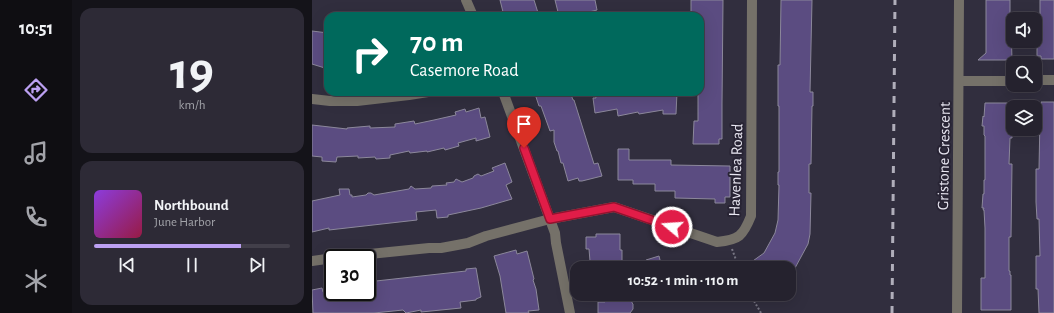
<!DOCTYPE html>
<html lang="en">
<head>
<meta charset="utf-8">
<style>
	:root { --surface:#25222e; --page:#2d2a36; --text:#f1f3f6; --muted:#a3a4aa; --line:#423f4a; --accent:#bca0f2 }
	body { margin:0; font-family:"Alegreya Sans",sans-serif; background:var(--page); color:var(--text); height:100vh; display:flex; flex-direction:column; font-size:15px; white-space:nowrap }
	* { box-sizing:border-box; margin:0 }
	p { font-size:13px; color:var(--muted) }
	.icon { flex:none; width:22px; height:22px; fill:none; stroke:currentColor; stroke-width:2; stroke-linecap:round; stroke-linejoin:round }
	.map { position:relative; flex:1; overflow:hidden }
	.drawer { display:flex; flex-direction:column; gap:8px; padding:8px; background:#141319; width:240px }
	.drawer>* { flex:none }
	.top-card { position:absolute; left:12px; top:12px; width:380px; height:84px; border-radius:12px; box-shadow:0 4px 16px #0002,0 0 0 1px var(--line); background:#00695c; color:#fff; overflow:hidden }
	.fabs { position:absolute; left:694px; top:12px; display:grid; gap:8px }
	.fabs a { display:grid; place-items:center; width:36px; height:36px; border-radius:8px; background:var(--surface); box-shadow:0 4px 16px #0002,0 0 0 1px var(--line); font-size:20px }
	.speed { position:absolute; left:12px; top:249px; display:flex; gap:8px; font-size:20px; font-weight:700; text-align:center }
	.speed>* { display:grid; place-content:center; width:52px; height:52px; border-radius:50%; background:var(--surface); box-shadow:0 4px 16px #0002,0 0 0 1px var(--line); line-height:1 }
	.speed .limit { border:2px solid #111; border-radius:6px; background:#fff; color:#111 }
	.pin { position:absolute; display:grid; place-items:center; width:34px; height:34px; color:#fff; margin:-41px -17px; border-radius:50% 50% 50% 0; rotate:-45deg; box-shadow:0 0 4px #0007 }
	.pin .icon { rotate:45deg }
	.me { position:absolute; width:44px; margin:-22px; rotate:288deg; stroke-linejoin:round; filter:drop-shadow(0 0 3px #0008) }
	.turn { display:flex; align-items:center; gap:14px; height:84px; padding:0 20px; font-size:18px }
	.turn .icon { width:52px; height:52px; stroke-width:2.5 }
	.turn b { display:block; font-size:28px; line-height:34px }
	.drawer .card { flex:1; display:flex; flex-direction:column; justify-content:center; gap:6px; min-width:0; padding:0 14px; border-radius:12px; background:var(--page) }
	.drawer .dial { align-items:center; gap:0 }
	.dial b { font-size:52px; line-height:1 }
	.song { display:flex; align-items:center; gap:12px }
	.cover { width:48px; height:48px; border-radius:6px; background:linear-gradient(135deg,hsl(270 70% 55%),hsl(340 70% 35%)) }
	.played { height:4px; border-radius:2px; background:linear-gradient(90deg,var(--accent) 75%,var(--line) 75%) }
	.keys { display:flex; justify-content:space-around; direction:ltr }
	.trip { position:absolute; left:258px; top:261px; width:226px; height:40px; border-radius:12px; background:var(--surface); box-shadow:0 4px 16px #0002,0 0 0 1px var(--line); font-weight:600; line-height:40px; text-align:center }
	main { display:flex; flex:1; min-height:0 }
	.tabs { display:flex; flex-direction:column; width:72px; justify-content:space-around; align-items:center; background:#0f0e12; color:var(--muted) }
	.tabs .icon { width:28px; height:28px }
	.tabs .selected { color:var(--accent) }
	.tabs b { font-size:18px; color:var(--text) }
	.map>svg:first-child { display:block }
	.building { fill:#5b4c81; stroke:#8c889b }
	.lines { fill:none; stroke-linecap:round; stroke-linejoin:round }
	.path { stroke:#797785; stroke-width:2; stroke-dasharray:2 2; stroke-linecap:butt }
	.minor { stroke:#757169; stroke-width:10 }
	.rail { stroke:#b0aeba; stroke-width:3; stroke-dasharray:7 7; stroke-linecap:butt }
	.route-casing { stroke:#92132f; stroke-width:10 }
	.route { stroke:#e11d48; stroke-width:7 }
	.labels { text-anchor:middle; stroke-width:4; stroke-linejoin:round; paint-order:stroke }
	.street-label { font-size:16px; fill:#e7e5f0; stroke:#282434 }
</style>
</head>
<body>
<main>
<nav class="tabs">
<b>10:51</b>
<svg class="icon selected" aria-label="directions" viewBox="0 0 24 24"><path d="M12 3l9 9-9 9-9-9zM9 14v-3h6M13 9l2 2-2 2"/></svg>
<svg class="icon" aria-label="music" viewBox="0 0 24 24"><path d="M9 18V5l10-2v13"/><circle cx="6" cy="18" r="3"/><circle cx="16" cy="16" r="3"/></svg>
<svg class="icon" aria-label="phone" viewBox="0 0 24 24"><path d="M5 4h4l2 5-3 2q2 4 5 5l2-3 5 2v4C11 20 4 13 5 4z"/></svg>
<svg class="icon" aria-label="climate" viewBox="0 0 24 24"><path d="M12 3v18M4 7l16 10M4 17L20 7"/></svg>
</nav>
<section class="drawer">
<div class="card dial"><b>19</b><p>km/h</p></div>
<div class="card">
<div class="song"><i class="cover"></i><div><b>Northbound</b><p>June Harbor</p></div></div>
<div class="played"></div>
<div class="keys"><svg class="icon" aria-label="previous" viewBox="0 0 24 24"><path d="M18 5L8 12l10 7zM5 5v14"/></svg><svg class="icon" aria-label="pause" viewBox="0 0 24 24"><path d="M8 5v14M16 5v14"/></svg><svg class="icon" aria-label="next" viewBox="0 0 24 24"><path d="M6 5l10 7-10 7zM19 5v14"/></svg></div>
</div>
</section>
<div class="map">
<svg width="742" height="313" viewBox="0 0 742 313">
	<rect width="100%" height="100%" fill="#312e3e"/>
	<g class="building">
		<path d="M188,0H222L227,16H192Z"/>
		<path d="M243,0H283L285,10L261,16H247Z"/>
		<path d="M379,0H411L410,104V139H407V144H381L382,121H386V94H388V16H379Z"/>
		<path d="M469,0H500L498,92H501V106H500L499,164H497V193H499L498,234L496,244L483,268H431L452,253L463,233L466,220L467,185H466V172H467V106H466V65H468Z"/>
		<path d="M674,0H698V25H699L700,60H666L674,53Z"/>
		<path d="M728,0H742V59H729V56H725V43H729V25H728Z"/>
		<path d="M0,31L16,33V69L0,64Z"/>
		<path d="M229,92H258L261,100H262L282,164L286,163L290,176L270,181H267L266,178L256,181L251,163H249L246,151H245L242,142V130L238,131L229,106H227L223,94Z"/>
		<path d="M283,92H365L364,114H351V110L327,114L326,112L306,116L305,109L283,113L281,98H284Z"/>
		<path d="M729,102H742V313H727L726,289H724V256H728L727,219H725L724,202V169H727L728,117H724L725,104H729Z"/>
		<path d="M673,103H700V138H698L697,164H700L699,237H697V271H698V275H699V310H669V278H673V228L672,210H671L672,208H670L671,194H672V180H673V136L672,135V126H670L671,116L672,117Z"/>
		<path d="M167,108L169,118L173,117L178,137L164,141V138L146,143L147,146L133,150L132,148L115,152V151L98,153L97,151L78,155V158L64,159L63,157L46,158V156L25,157L24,162L10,161V157L0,156V125L35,129V128L58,126V128L83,127V124L102,121L103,124L122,120L144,115L143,112L153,109L154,112Z"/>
		<path d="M306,149H317V160H359V165L418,166V197H413V203H403V199L363,198V191H343V184H321V180H306Z"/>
		<path d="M193,163L200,182L194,185L200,199L169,208L136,215V217L125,218L124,210L104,212L105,220L17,230V228L0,232V201L28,195L27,189H37L38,195H40V197L54,195L56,193H59L62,195L97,189L99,186L103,189L119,188L120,186L135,185L134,183L142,182L144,179L150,182L161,178L162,176L166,174L169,176L182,171L180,168Z"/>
		<path d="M284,234H308V250H310V268H294V264H291V261H278L277,249H274V237H284Z"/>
		<path d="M204,250L205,254L215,251L222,279L221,280L224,289L227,310L216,311L217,313H194L188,276L182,256Z"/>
		<path d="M347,256L350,268H337L334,260Z"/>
		<path d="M164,268L169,297L164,299V300L148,302L149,308L109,312V310L94,313L91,310L62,313H1L0,290L10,288L11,292H55V282L154,271V269Z"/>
		<path d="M296,294H318V299H320V303L321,304V309L318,313H286V302H293V299H296Z"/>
	</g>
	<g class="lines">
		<g class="path">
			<path d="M420,249L427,268"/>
			<path d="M438,294L449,313"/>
		</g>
		<g class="minor">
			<path d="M154,0L161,16"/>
			<path d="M723,80H742"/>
			<path d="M647,81H701"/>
			<path d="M191,92L243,233L244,243L258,313"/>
			<path d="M0,99L18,101H45L97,95L116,92"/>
			<path d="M0,261L28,257L117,248H129L156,243L174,236L238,219L302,207L405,242C427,240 431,236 439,216L440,0"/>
			<path d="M645,313L647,0"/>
		</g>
		<path class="rail" d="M580,313L583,0"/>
	</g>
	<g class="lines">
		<g class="route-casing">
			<path id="route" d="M212,148L238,219L302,207L360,227"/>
		</g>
		<use href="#route" class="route"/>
	</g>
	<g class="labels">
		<g class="street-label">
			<text transform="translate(631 156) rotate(-89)" y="6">Gristone Crescent</text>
			<text transform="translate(423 170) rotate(-88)" y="6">Havenlea Road</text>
		</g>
	</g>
</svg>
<div class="fabs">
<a><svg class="icon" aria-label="sound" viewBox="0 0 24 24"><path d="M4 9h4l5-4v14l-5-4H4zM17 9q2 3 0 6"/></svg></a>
<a><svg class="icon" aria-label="search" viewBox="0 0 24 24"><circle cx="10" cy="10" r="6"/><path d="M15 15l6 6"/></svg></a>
<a><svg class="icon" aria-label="layers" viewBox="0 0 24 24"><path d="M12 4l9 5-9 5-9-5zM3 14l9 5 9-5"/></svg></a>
</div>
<div class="speed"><div class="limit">30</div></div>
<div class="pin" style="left:212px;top:148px;background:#d93025"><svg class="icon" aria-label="arrive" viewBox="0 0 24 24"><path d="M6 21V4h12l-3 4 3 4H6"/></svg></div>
<svg class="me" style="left:360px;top:227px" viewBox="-20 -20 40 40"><circle r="17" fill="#e11d48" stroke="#fff" stroke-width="3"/><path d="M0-11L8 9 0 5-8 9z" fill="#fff"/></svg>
<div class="trip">10:52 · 1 min · 110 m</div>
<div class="top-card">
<div class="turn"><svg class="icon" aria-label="right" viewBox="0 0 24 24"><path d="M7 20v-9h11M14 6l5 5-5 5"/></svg><div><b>70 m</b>Casemore Road</div></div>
</div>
</div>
</main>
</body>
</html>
